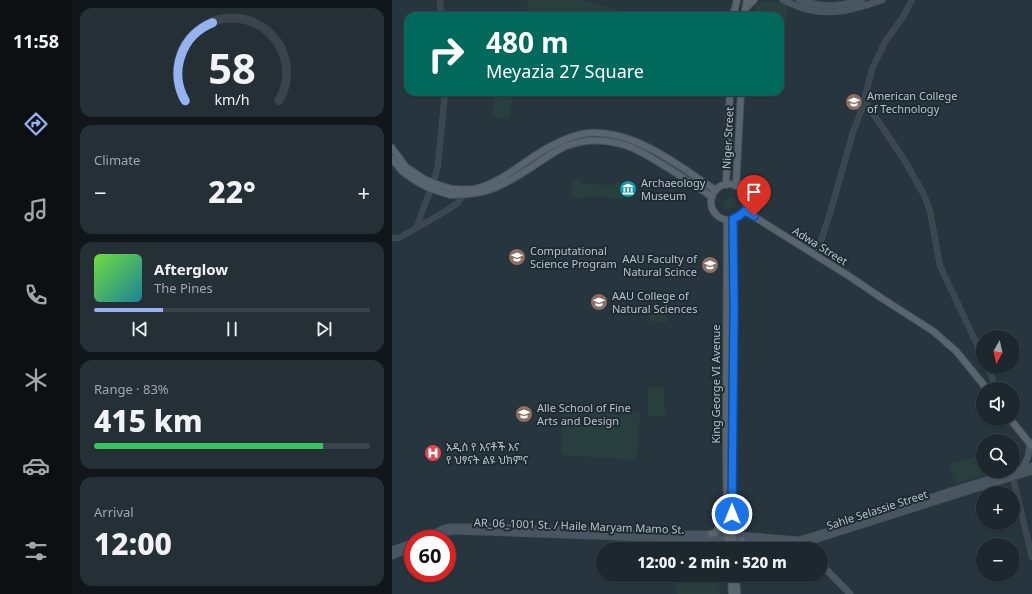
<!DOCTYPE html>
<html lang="en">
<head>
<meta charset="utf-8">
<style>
	:root { --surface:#1d282e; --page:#253036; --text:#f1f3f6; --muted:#a0a6aa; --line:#3b444a; --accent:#95b2f1 }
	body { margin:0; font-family:"Noto Sans","Noto Sans Ethiopic",sans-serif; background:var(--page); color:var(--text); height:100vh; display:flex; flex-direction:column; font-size:15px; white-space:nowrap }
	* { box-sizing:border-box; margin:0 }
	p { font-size:13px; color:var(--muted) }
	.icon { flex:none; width:22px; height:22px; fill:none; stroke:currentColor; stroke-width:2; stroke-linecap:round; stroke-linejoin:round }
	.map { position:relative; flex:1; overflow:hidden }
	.panel { display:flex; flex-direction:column; gap:8px; padding:8px; background:#101619; width:320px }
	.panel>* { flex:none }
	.guide { position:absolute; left:12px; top:12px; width:380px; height:84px; border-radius:12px; box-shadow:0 1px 3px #0004,0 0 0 1px var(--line); background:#00695c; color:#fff; overflow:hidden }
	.needle { width:26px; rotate:188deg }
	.fabs { position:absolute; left:584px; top:330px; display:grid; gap:8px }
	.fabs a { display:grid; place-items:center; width:44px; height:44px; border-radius:50%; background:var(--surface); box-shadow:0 1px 3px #0004,0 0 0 1px var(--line); font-size:20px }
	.speed { position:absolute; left:12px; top:530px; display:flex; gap:8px; font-size:20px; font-weight:700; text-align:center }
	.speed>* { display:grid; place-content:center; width:52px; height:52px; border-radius:50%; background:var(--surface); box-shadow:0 1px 3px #0004,0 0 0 1px var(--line); line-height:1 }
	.speed .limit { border:6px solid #d22; background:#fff; color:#111 }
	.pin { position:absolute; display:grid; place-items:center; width:34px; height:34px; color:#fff; margin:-41px -17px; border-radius:50% 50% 50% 0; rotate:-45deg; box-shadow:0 0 4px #0007 }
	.pin .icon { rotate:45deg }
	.me { position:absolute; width:44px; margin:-22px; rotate:0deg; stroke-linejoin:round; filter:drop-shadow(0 0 3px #0008) }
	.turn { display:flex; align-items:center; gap:14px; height:84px; padding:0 16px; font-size:18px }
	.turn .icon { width:52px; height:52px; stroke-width:2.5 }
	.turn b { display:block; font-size:28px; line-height:34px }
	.big { font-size:30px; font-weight:800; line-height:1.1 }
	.panel .tile { flex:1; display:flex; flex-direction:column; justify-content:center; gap:6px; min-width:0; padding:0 14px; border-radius:12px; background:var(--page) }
	.panel .dial { align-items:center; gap:0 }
	.dial svg { height:104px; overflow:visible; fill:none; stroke:var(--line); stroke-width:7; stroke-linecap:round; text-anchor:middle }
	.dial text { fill:var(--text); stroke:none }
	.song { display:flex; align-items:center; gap:12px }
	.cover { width:48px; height:48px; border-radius:6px; background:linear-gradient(135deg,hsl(100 70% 55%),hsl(190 70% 35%)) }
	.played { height:4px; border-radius:2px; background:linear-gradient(90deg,var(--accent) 25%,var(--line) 25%) }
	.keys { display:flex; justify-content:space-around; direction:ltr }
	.heat { display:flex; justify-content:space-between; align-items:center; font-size:22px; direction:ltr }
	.charge { height:6px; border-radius:3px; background:linear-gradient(90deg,#34c759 83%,var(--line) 0) }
	.trip { position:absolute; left:204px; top:542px; width:232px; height:40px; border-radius:20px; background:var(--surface); box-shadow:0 1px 3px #0004,0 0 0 1px var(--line); font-weight:800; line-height:40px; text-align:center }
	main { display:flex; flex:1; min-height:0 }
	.tab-bar { display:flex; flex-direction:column; width:72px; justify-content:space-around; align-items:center; background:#0c1012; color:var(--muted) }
	.tab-bar .icon { width:28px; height:28px }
	.tab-bar .current { color:var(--accent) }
	.tab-bar b { font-size:18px; color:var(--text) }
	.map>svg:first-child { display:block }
	.green { fill:#293f3e }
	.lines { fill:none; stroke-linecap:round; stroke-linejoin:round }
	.tertiary-casing { stroke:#47525a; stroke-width:6 }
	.secondary-casing { stroke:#47525a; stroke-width:7 }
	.primary-casing { stroke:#47525a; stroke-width:8 }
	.tertiary { stroke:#3b464e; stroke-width:5 }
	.secondary { stroke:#495661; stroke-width:5.5 }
	.primary { stroke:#59656e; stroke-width:6 }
	.primary-bridge-casing { stroke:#47525a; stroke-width:8; stroke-linecap:butt }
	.primary-bridge { stroke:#59656e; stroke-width:6 }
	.route-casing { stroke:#114b97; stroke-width:10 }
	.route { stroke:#1a73e8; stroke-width:7 }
	.labels { text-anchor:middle; stroke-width:4; stroke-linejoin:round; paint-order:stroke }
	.poi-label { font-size:11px; fill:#b7c1c9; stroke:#1f2b33; text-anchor:start }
	.street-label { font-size:11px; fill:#b7c1c9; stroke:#1f2b33 }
</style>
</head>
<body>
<main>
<nav class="tab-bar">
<b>11:58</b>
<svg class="icon current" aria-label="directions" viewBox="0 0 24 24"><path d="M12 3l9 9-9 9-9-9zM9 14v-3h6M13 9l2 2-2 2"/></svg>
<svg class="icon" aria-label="music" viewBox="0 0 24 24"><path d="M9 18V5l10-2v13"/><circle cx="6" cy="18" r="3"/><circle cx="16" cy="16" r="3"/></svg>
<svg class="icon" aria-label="phone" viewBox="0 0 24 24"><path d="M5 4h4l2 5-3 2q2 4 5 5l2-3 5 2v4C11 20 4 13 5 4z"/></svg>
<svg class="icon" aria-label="climate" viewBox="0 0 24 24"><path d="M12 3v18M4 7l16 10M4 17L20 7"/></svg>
<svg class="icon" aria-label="car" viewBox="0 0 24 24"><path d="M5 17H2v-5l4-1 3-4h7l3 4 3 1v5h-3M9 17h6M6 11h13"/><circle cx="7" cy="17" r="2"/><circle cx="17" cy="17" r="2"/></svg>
<svg class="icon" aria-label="filters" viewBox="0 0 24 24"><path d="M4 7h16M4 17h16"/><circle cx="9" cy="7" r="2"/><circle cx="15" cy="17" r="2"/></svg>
</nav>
<section class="panel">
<div class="tile dial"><svg viewBox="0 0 100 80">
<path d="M14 69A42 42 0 1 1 86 69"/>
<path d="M14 69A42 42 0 0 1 35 9" stroke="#95b2f1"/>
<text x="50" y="56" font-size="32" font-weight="700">58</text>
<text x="50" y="72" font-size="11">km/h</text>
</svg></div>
<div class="tile"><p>Climate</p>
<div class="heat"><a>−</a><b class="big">22°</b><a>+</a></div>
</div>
<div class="tile">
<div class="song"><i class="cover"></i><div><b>Afterglow</b><p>The Pines</p></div></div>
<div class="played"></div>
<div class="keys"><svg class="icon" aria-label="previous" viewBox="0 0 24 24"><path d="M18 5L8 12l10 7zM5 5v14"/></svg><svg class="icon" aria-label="pause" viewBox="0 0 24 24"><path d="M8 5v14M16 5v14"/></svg><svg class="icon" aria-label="next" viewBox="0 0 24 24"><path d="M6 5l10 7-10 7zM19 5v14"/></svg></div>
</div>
<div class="tile"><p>Range · 83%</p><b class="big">415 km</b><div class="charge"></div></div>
<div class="tile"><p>Arrival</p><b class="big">12:00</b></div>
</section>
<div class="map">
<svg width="640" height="594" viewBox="0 0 640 594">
	<rect width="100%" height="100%" fill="#27353e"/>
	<g class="green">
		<path d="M136,0H190L226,9L225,16H169L134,11Z"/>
		<path d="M370,1L386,2L396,6L392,36L388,35V16H360L364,5Z"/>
		<path d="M103,92H121L118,119L100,117Z"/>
		<path d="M180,180H190V184L222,185L223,182H231V199H216V197H194V198H179Z"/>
		<circle cx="338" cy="203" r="6"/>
		<path d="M258,310H275V322L258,323Z"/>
		<path d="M256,387H272L273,416H256Z"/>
		<path d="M170,409L248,413L245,460L169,455V441Z"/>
		<path d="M591,456V471H605L563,484L557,463Z"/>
		<path d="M312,544L319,546L320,549H289V545Z"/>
		<path d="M280,575H326L328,594H285Z"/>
	</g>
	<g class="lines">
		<g class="tertiary-casing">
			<g id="tertiary">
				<path d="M48,0L49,16"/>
				<path d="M472,100L513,161L532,195L538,211L548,266L591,357"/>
				<path d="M25,228C30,207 42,187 46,165L53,92"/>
				<path d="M0,238H7L42,218L66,203L71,195"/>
				<path d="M424,256L439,210L461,132L470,109L480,69L493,42L511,17L520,0"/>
				<path d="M596,367L601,380V389"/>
				<path d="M620,474L640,557"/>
			</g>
		</g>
		<g class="secondary-casing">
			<g id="secondary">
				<path d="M391,0C398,3 406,7 414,9C442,16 464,9 490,0"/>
				<path d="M407,0C432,8 445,7 470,0"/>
				<path d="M630,469L636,457L638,443"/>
				<path d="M27,539L53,528L59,527H97L283,534H335L407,540L465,522L555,492L640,466"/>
				<path d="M39,539L52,533L60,531L283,539H336L410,544L640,471"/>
				<path d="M0,550L21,542"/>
				<path d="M0,556L21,547"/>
				<path d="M429,564L458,594"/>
			</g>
		</g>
		<g class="primary-casing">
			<g id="primary">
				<path d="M354,8L362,0"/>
				<path d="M341,16L345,0"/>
				<path d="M352,16L355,0"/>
				<path d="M0,148L14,167"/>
				<path d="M0,159L10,171"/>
				<circle cx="337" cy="202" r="18"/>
				<path d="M334,185L338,92"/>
				<path d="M344,186L349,92"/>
				<path d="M60,189C67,189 75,190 82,189C102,185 119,172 135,161C152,149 175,136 196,133C230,130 264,150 291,168C302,175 313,184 324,190"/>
				<path d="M59,195C97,195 112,185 143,165C153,158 163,151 174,146C190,140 209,139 225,143C238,145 250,152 261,159C282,171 301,184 320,197"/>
				<path d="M353,211L457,276L491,299L541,331L564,351L595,389"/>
				<path d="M341,219L342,307L340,501L342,549"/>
				<path d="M335,220L334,435L335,527L336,549"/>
				<path d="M618,419L640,446"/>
				<path d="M319,534L323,533L327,527L332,504"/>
				<path d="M346,549V545L350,540"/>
				<path d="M339,575L340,594"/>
				<path d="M344,575L345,594"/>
			</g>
		</g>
		<use href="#tertiary" class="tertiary"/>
		<use href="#secondary" class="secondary"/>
		<use href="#primary" class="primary"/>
		<g class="primary-bridge-casing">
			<g id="primary-bridge">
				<path d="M14,167L32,179L41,183L60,189"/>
				<path d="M10,171C28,185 37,189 59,195"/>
			</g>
		</g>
		<use href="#primary-bridge" class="primary-bridge"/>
	</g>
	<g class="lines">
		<g class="route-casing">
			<path id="route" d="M340,514L342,307L341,219C346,217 349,215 353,211L362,216"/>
		</g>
		<use href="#route" class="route"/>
	</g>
	<defs>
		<g id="university-disc" transform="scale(0.9)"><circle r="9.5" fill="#8d6e63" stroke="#1f2b33"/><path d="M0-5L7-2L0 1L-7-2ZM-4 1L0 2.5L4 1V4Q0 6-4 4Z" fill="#fff"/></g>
		<g id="museum-disc" transform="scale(0.9)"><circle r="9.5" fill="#0f9aa8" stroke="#1f2b33"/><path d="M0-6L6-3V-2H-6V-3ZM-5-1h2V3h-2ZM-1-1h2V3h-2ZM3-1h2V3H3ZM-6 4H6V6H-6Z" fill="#fff"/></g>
		<g id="hospital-disc" transform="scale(0.9)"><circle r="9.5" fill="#e0444e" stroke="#1f2b33"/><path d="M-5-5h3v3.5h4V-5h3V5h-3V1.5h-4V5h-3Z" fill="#fff"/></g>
	</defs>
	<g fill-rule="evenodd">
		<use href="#university-disc" x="462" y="102"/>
		<use href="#museum-disc" x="236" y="189"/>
		<use href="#university-disc" x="125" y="257"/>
		<use href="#university-disc" x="318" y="265"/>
		<use href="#university-disc" x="207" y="302"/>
		<use href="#university-disc" x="132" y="414"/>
		<use href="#hospital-disc" x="41" y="453"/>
	</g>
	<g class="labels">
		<g class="poi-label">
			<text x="475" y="100">American College<tspan x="475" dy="13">of Technology</tspan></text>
			<text x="249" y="187">Archaeology<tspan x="249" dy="13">Museum</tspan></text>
			<text x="138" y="255">Computational<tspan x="138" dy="13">Science Program</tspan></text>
			<text x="305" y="263" text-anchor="end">AAU Faculty of<tspan x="305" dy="13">Natural Scince</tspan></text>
			<text x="220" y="300">AAU College of<tspan x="220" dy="13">Natural Sciences</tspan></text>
			<text x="145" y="412">Alle School of Fine<tspan x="145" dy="13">Arts and Design</tspan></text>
			<text x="54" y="451">አዲስ የ እናቶች እና<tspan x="54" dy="13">የ ህፃናት ልዩ ህክምና</tspan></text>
		</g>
		<g class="street-label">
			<text transform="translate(336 138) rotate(-87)" y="4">Niger Street</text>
			<text transform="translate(428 246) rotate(32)" y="4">Adwa Street</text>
			<text transform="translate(324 384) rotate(-90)" y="4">King George VI Avenue</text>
			<text transform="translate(485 510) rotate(-18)" y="4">Sahle Selassie Street</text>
			<text transform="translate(187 526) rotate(2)" y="4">AR_06_1001 St. / Haile Maryam Mamo St.</text>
		</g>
	</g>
</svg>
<div class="fabs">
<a><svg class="needle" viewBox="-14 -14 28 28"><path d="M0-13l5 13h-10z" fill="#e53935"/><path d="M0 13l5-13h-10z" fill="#a0a6aa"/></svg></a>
<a><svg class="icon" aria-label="sound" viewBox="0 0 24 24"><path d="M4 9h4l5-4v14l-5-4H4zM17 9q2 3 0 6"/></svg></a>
<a><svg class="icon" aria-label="search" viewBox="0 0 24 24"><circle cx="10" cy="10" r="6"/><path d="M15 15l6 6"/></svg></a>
<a>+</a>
<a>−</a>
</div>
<div class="speed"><div class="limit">60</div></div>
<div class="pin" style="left:362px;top:216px;background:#d93025"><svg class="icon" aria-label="arrive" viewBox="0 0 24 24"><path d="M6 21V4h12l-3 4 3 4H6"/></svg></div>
<svg class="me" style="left:340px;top:514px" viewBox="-20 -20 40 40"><circle r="17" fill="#1a73e8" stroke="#fff" stroke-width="3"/><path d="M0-11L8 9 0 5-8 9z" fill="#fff"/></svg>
<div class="trip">12:00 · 2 min · 520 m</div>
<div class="guide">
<div class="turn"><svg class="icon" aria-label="right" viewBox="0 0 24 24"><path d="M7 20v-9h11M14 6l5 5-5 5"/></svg><div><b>480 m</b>Meyazia 27 Square</div></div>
</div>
</div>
</main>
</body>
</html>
